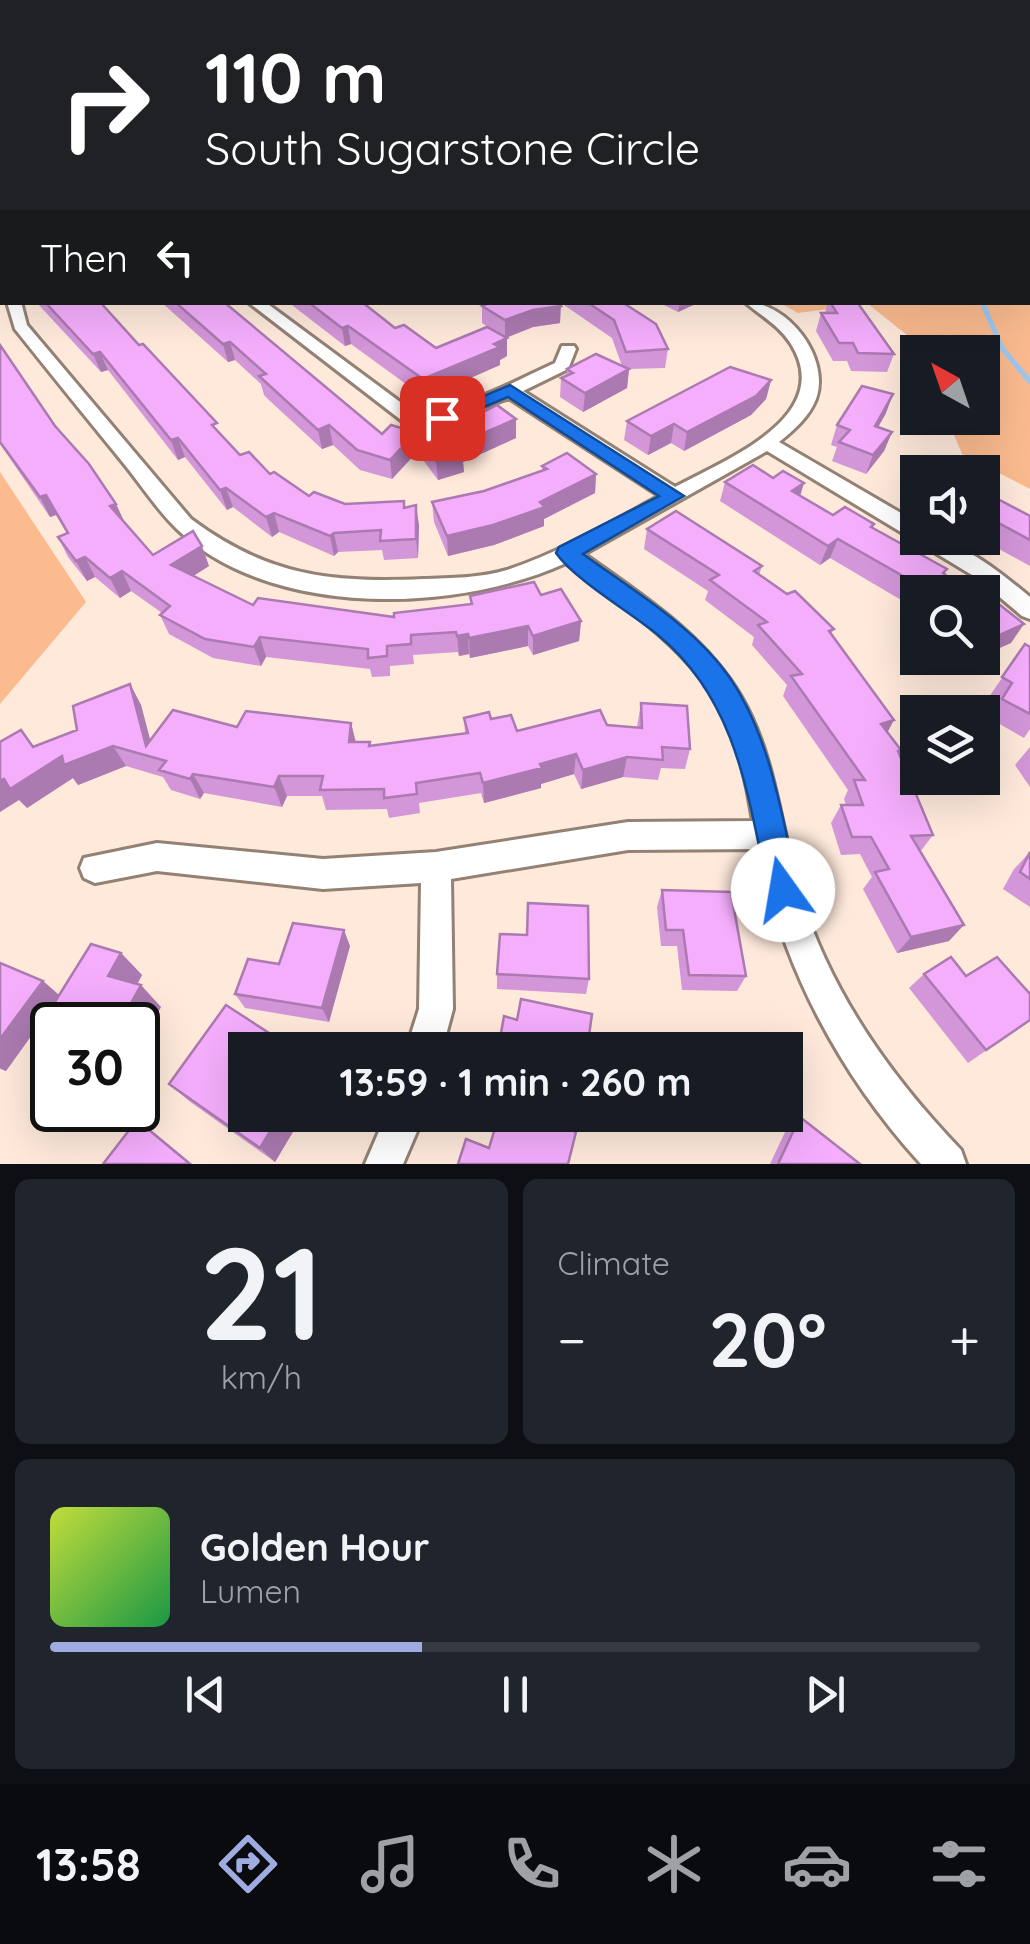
<!DOCTYPE html>
<html lang="en">
<head>
<meta charset="utf-8">
<style>
	:root { --surface:#171b24; --page:#20242c; --text:#f1f3f6; --muted:#9ea1a6; --line:#363941; --accent:#9face1 }
	body { margin:0; font-family:Quicksand,sans-serif; background:var(--page); color:var(--text); height:100vh; display:flex; flex-direction:column; font-size:38px; white-space:nowrap }
	* { box-sizing:border-box; margin:0 }
	p { font-size:32px; color:var(--muted) }
	.icon { flex:none; width:55px; height:55px; fill:none; stroke:currentColor; stroke-width:2; stroke-linecap:round; stroke-linejoin:round }
	.map { position:relative; height:1164px; overflow:hidden }
	.panel { display:flex; flex-direction:column; gap:15px; padding:15px; background:#0d0f14; flex:1 }
	.panel>* { flex:none }
	.top-card { position:absolute; left:0px; top:0px; width:1030px; height:305px; box-shadow:0 10px 40px #0002; background:#202124; color:#fff; overflow:hidden }
	.needle { width:65px; rotate:320deg }
	.fabs { position:absolute; left:900px; top:335px; display:grid; gap:20px }
	.fabs a { display:grid; place-items:center; width:100px; height:100px; border-radius:0px; background:var(--surface); box-shadow:0 10px 40px #0002; font-size:50px }
	.speed { position:absolute; left:30px; top:1002px; display:flex; gap:20px; font-size:50px; font-weight:700; text-align:center }
	.speed>* { display:grid; place-content:center; width:130px; height:130px; border-radius:50%; background:var(--surface); box-shadow:0 10px 40px #0002; line-height:1 }
	.speed .limit { border:5px solid #111; border-radius:15px; background:#fff; color:#111 }
	.pin { position:absolute; display:grid; place-items:center; width:85px; height:85px; color:#fff; margin:-42px; border-radius:20px; box-shadow:0 5px 15px #0006 }
	.me { position:absolute; width:110px; margin:-55px; rotate:347deg; stroke-linejoin:round; filter:drop-shadow(0 0 8px #0008) }
	.turn { display:flex; align-items:center; gap:35px; height:210px; padding:0 40px; font-size:45px }
	.turn .icon { width:130px; height:130px; stroke-width:2.5 }
	.turn b { display:block; font-size:70px; line-height:85px }
	.then { display:flex; align-items:center; height:95px; padding:0 40px; background:#0003; gap:20px; font-size:38px }
	.big { font-size:75px; font-weight:700; line-height:1.1 }
	.panel .tile { flex:1; display:flex; flex-direction:column; justify-content:center; gap:15px; min-width:0; padding:0 35px; border-radius:15px; background:var(--page) }
	.panel .dial { align-items:center; gap:0 }
	.dial b { font-size:130px; line-height:1 }
	.song { display:flex; align-items:center; gap:30px }
	.cover { width:120px; height:120px; border-radius:15px; background:linear-gradient(135deg,hsl(70 70% 55%),hsl(140 70% 35%)) }
	.played { height:10px; border-radius:5px; background:linear-gradient(90deg,var(--accent) 40%,var(--line) 40%) }
	.keys { display:flex; justify-content:space-around; direction:ltr }
	.heat { display:flex; justify-content:space-between; align-items:center; font-size:55px; direction:ltr }
	.panel .tiles { flex:1; display:grid; gap:15px; grid-template-columns:1fr 1fr }
	.tile:last-child { grid-column:span 2 }
	.trip { position:absolute; left:228px; top:1032px; width:575px; height:100px; border-radius:0px; background:var(--surface); box-shadow:0 10px 40px #0002; font-weight:700; line-height:100px; text-align:center }
	.menu { display:flex; height:160px; justify-content:space-around; align-items:center; background:#090b0e; color:var(--muted) }
	.menu .icon { width:70px; height:70px }
	.menu .selected { color:var(--accent) }
	.menu b { font-size:45px; color:var(--text) }
	.map>svg:first-child { display:block }
	.green { fill:#fbbb8f }
	.lines { fill:none; stroke-linecap:round; stroke-linejoin:round }
	.stream { stroke:#9dc8f4; stroke-width:5 }
	.minor-casing { stroke:#938174; stroke-width:6 }
	.minor { fill:#fff; fill-rule:evenodd }
	.wall { fill:#d296d9 }
	.shaded-wall { fill:#ab7ab0 }
	.building { fill:#f4aefc; stroke:#ab7ab0; stroke-width:2.5 }
	.route { fill:#1a73e8; stroke:#114b97; stroke-width:2.5 }
</style>
</head>
<body>
<div class="map">
<svg width="1030" height="1164" viewBox="0 0 1030 1164">
	<rect width="100%" height="100%" fill="#fee9db"/>
	<g class="green">
		<path d="M1028,151H1030V489L962,454L947,418H982V352H921L917,343L868,304L798,313L780,303L1028,302Z"/>
		<path d="M0,472L86,602L0,704Z"/>
	</g>
	<g class="lines">
		<path class="stream" d="M982,302L1002,348L1030,382"/>
		<g class="minor-casing">
			<g id="minor">
				<rect x="0" y="167" width="2" height="7"/>
				<path d="M7,302H21L27,325L191,519C267,576 331,583 423,579C452,578 480,578 507,570C561,552 610,523 660,496L509,398L450,419L405,423L248,302H265L415,413C466,409 509,384 555,363L562,346H574L576,349L568,369L523,391L675,487C723,461 837,417 791,344C779,325 761,316 745,302C787,302 831,357 816,399C809,417 794,430 779,442L918,523V538C960,538 998,571 1030,597V619L1022,616L977,578L767,451L584,554C641,595 705,635 741,697C776,757 780,828 800,894C831,993 890,1076 961,1150L966,1164H921C840,1075 782,967 759,849L628,850L451,879L453,1009L442,1050H406L419,1009L421,883L323,889L157,871L95,883L84,878L80,868L84,858L157,843L323,859L436,852L628,822L753,821C747,784 739,744 722,710C688,647 622,605 566,563C456,613 270,619 177,529C158,511 142,486 125,465C88,420 51,374 15,329Z"/>
				<path d="M386,1115H424L403,1164H365Z"/>
			</g>
		</g>
		<use href="#minor" class="minor"/>
	</g>
	<g class="wall">
		<path d="M36,302H100L240,455L309,496L345,504L404,501L405,508L419,525L418,558L384,560L382,550L338,552L334,556L279,532L272,537L233,507L227,510L185,457L178,460L108,370L101,372Z"/>
		<path d="M161,302H224L382,434L415,432L516,438L463,462L464,472L438,480L417,452L392,479L360,470L333,445L322,449L270,401L264,395L261,384L235,360L228,362Z"/>
		<path d="M288,302H362L395,328L436,348L495,332L482,323V306L560,323L533,327L506,338L507,356L500,360V365L425,398L351,344L345,346Z"/>
		<path d="M407,302H446V305L408,304Z"/>
		<path d="M564,302H622L668,349L665,368L629,369L627,388L583,412L560,397L561,378L566,376L567,369L622,366L612,338L564,305Z"/>
		<path d="M658,302H700L678,312Z"/>
		<path d="M828,302H857L894,354L887,372L851,371L847,361H833L816,331L821,313H825Z"/>
		<path d="M0,345L55,426L116,504L124,522L153,555L209,566L193,576L253,605L394,617L471,604L470,596L541,595L581,621L579,641L533,655L528,646L470,658L469,654L459,656L458,652L413,655L414,664L390,666V676L372,677L370,669L266,657L261,666L213,658L169,634L160,615L162,613L131,591L120,598L95,577L87,581L68,557L58,537L67,533L56,515L50,517L0,444Z"/>
		<path d="M771,380L766,399L751,415L684,451L671,443L648,455L624,440L627,421Z"/>
		<path d="M886,413L878,427L892,432L884,451L866,474L832,461L837,447L831,445L837,425Z"/>
		<path d="M542,466L596,474L595,493L544,519V526L494,545L448,556L434,522L432,502L484,491L542,471Z"/>
		<path d="M773,478L833,515L873,528L944,574L967,592H918V610L830,558L820,565L720,501L725,482Z"/>
		<path d="M982,506L1030,516V566L979,538H982Z"/>
		<path d="M647,529L762,566L759,575L834,629L831,634L887,732L901,750L899,754L933,835L920,852L949,941L897,953L863,889L872,877L860,854L841,855L831,823L841,805H846L844,799L848,790L783,696L787,685L752,645L754,637L705,600L708,591L644,549Z"/>
		<path d="M1025,644L1030,647V729L1024,738L989,718L999,703L989,697Z"/>
		<path d="M952,658H980L961,666Z"/>
		<path d="M130,684L141,705L150,740L237,727L351,723L356,742H370L371,746L465,733L464,718L491,719L517,731L607,725L637,727L641,703L690,749L685,769L661,768L658,780L623,777L581,789L574,774L541,784V788L484,803L481,793L419,803L420,813L389,818L387,809L326,810L322,796H287L282,807L204,793L200,799L171,790L163,777L126,766L78,785L73,778L27,808L33,746L77,730Z"/>
		<path d="M1030,747V787L1015,765Z"/>
		<path d="M1030,852V907L1003,889L1014,869Z"/>
		<path d="M662,890L746,976L737,991L682,990L677,946H661L657,907Z"/>
		<path d="M350,946L329,1022L245,1008L235,994L279,964Z"/>
		<path d="M121,953L142,975L137,984L161,1007L52,1025V1051L33,1037L53,1005L6,1071L0,1069V963L43,981L59,995Z"/>
		<path d="M497,974L589,979L586,994L497,989Z"/>
		<path d="M924,974L966,976L1030,1020L968,1063L909,988Z"/>
		<path d="M226,1005L294,1050H245V1115H303L275,1162L189,1101L169,1084Z"/>
		<path d="M800,1117L860,1164H770L786,1130Z"/>
	</g>
	<g class="shaded-wall">
		<path d="M2,274V297L0,298V276Z"/>
		<path d="M680,302H700L678,312Z"/>
		<path d="M561,306L560,323L533,327L505,338V320L533,310Z"/>
		<path d="M348,326L351,344L345,346L342,328Z"/>
		<path d="M507,338V356L500,360V365L425,398L423,379Z"/>
		<path d="M230,342L235,360L228,362L223,344Z"/>
		<path d="M100,352L108,370L101,372L93,354Z"/>
		<path d="M629,369L627,388L583,412L585,393Z"/>
		<path d="M771,380L766,399L751,415L684,451L687,432Z"/>
		<path d="M893,394L886,413L868,445L875,426Z"/>
		<path d="M516,419V438L463,462L464,472L438,480L436,461L456,445Z"/>
		<path d="M674,424L671,443L648,455L651,436Z"/>
		<path d="M329,425L333,445L322,449L318,430Z"/>
		<path d="M892,432L884,451L866,474L873,455Z"/>
		<path d="M415,433L417,452L392,479L390,460Z"/>
		<path d="M178,438L185,457L178,460L171,440Z"/>
		<path d="M596,474L595,493L544,519V526L494,545L448,556L447,536L540,502Z"/>
		<path d="M804,483L798,503L792,491Z"/>
		<path d="M226,488L233,507L227,510L220,490Z"/>
		<path d="M46,495L56,515L50,517L40,497Z"/>
		<path d="M116,504L125,523L110,506Z"/>
		<path d="M416,505L419,525L418,558L416,539Z"/>
		<path d="M274,513L279,532L272,537L266,517Z"/>
		<path d="M334,533L338,552L334,556L330,536Z"/>
		<path d="M838,539L830,558L820,565L828,546Z"/>
		<path d="M202,546L209,566L179,585L171,565Z"/>
		<path d="M85,557L95,577L87,581L76,561Z"/>
		<path d="M122,571L131,591L120,598L110,578Z"/>
		<path d="M581,621L579,641L533,655V636Z"/>
		<path d="M1024,624L1011,643L982,656V643Z"/>
		<path d="M528,626V646L470,658L469,638Z"/>
		<path d="M468,634L469,654L459,656L457,636Z"/>
		<path d="M260,637L266,657L261,666L254,647Z"/>
		<path d="M967,658H980L961,666Z"/>
		<path d="M130,684L141,705L155,758L146,746Z"/>
		<path d="M894,720L884,739L881,724Z"/>
		<path d="M351,723L356,744L349,742Z"/>
		<path d="M113,746L126,766L78,785L73,778L27,808L19,800L0,812V781L4,779L47,765L62,756Z"/>
		<path d="M576,754L574,774L541,784V788L484,803L483,783Z"/>
		<path d="M627,757L623,777L581,789L583,770Z"/>
		<path d="M193,774L204,793L200,799L190,779Z"/>
		<path d="M279,776L287,796L282,807L274,787Z"/>
		<path d="M964,925L949,941L897,953L911,937Z"/>
		<path d="M344,930L350,946L329,1022L322,1008Z"/>
		<path d="M121,953L142,975L130,998L108,976Z"/>
		<path d="M43,981L60,996L6,1071L0,1068V1039Z"/>
		<path d="M141,985L161,1007L138,1051V1025H119Z"/>
		<path d="M280,1115H303L275,1162L260,1148Z"/>
		<path d="M137,1120L152,1131L192,1164H190Z"/>
	</g>
	<g class="building">
		<path d="M45,302H100L139,345L143,344L217,423L212,425L240,455L249,452L270,474L274,472L309,496L314,492L345,504L404,501V508L416,505V539L380,541L381,530L334,533L330,536L274,513L266,517L226,488L220,490L178,438L171,440L100,352L93,354Z"/>
		<path d="M175,302H224L382,434L391,425L415,432L477,407L483,412L497,405L516,419L456,445L462,453L436,461L415,433L390,460L357,450L329,425L318,430L259,376L266,374L230,342L223,344Z"/>
		<path d="M308,302H362L395,328L404,325L436,348L487,327L507,338L494,344L500,347L423,379L348,326L342,328Z"/>
		<path d="M491,302H558L561,306L533,310L505,320L482,306Z"/>
		<path d="M587,302H622L656,324L668,349L626,352L614,320Z"/>
		<path d="M830,302H857L894,354L858,353L853,343H839L821,313H837Z"/>
		<path d="M0,345L55,426L89,464L116,504L110,506L153,555L193,531L202,546L171,565L253,605L258,598L394,617V613L472,604L470,596L534,582L541,595L561,589L581,621L533,636L528,626L469,638L468,634L457,636L456,632L411,635V644L387,646V656L368,658V649L260,637L254,647L205,639L160,615L170,606L122,571L110,578L85,557L76,561L58,537L68,533L46,495L40,497L0,442Z"/>
		<path d="M596,354L629,369L585,393L561,378L573,373L567,369Z"/>
		<path d="M730,367L771,380L756,396L687,432L674,424L651,436L627,421Z"/>
		<path d="M862,386L893,394L875,426L892,432L873,455L839,442L850,430L837,425Z"/>
		<path d="M567,453L596,474L540,502L545,507L493,525L447,536L432,502L484,491L547,469L542,466Z"/>
		<path d="M753,465L773,478L783,471L804,483L792,491L833,515L845,507L874,524L871,527L947,569L943,573L967,592H931L838,539L828,546L725,482Z"/>
		<path d="M994,497L1030,516V540L982,514V506Z"/>
		<path d="M676,511L762,566L754,571L787,594L795,591L834,629L829,631L894,720L881,724L901,750L898,751L933,835L911,836L964,925L911,937L875,872L889,869L871,837H852L841,805H863L854,780H865L791,676L802,674L758,625L767,622L710,580L719,575L647,529Z"/>
		<path d="M1000,605L1024,624L982,643V606L988,610Z"/>
		<path d="M1025,644L1030,647V714L1002,699L1012,683L1002,677Z"/>
		<path d="M130,684L146,746L173,710L237,727L246,711L351,723L349,742H370L369,746L468,733L464,718L489,712L491,719L511,715L517,731L600,710L607,725L642,728L641,703L687,706L690,749L662,747L663,760L627,757L583,770L576,754L540,764L542,768L483,783L480,773L416,783L417,794L384,798V789L320,790L323,776H279L274,787L193,774L190,779L159,770L166,761L113,746L64,765L62,756L10,789L4,779L0,781V742L21,730L33,747L77,730L73,706Z"/>
		<path d="M1030,852V879L1020,872Z"/>
		<path d="M662,890L731,892L746,976L689,975L683,930H666Z"/>
		<path d="M528,903L588,906L589,979L497,974L500,934L527,935Z"/>
		<path d="M293,923L344,930L322,1008L235,994L248,959L279,964Z"/>
		<path d="M91,944L121,953L108,976L141,985L119,1025H52V1044L33,1037Z"/>
		<path d="M951,957L966,976L997,957L1030,994V1020L986,1050L924,974Z"/>
		<path d="M0,963L43,981L0,1039Z"/>
		<path d="M521,999L592,1014L587,1050H498L504,1016L517,1020Z"/>
		<path d="M226,1005L292,1048L291,1050H245V1115H280L260,1148L169,1084Z"/>
		<path d="M499,1115H536L535,1116L576,1132L568,1164H458L466,1139L489,1148Z"/>
		<path d="M800,1117L860,1164H778Z"/>
		<path d="M137,1120L190,1164H103Z"/>
	</g>
	<linearGradient id="sky" x2="0" y2="1"><stop stop-color="#8abced"/><stop offset="0.48" stop-color="#fff5ef"/><stop offset="1" stop-color="#fff5ef" stop-opacity="0"/></linearGradient>
	<rect width="1030" height="314" fill="url(#sky)"/>
	<path class="route" d="M510,385L684,496L583,554C632,590 694,626 730,678C772,740 782,819 799,890L794,901L783,906L772,901L768,890C748,796 737,700 658,635C630,612 575,580 556,553L559,547L659,496L508,397L448,422L442,424L432,418Z"/>
</svg>
<div class="fabs">
<a><svg class="needle" viewBox="-14 -14 28 28"><path d="M0-13l5 13h-10z" fill="#e53935"/><path d="M0 13l5-13h-10z" fill="#9ea1a6"/></svg></a>
<a><svg class="icon" aria-label="sound" viewBox="0 0 24 24"><path d="M4 9h4l5-4v14l-5-4H4zM17 9q2 3 0 6"/></svg></a>
<a><svg class="icon" aria-label="search" viewBox="0 0 24 24"><circle cx="10" cy="10" r="6"/><path d="M15 15l6 6"/></svg></a>
<a><svg class="icon" aria-label="layers" viewBox="0 0 24 24"><path d="M12 4l9 5-9 5-9-5zM3 14l9 5 9-5"/></svg></a>
</div>
<div class="speed"><div class="limit">30</div></div>
<div class="pin" style="left:442px;top:418px;background:#d93025"><svg class="icon" aria-label="arrive" viewBox="0 0 24 24"><path d="M6 21V4h12l-3 4 3 4H6"/></svg></div>
<svg class="me" style="left:783px;top:890px" viewBox="-20 -20 40 40"><circle r="19" fill="#fff"/><path d="M0-13L10 11 0 6-10 11z" fill="#1a73e8"/></svg>
<div class="trip">13:59 · 1 min · 260 m</div>
<div class="top-card">
<div class="turn"><svg class="icon" aria-label="right" viewBox="0 0 24 24"><path d="M7 20v-9h11M14 6l5 5-5 5"/></svg><div><b>110 m</b>South Sugarstone Circle</div></div>
<div class="then">Then<svg class="icon" aria-label="left" viewBox="0 0 24 24"><path d="M17 20v-9H6M10 6l-5 5 5 5"/></svg></div>
</div>
</div>
<section class="panel">
<div class="tiles">
<div class="tile dial"><b>21</b><p>km/h</p></div>
<div class="tile"><p>Climate</p>
<div class="heat"><a>−</a><b class="big">20°</b><a>+</a></div>
</div>
<div class="tile">
<div class="song"><i class="cover"></i><div><b>Golden Hour</b><p>Lumen</p></div></div>
<div class="played"></div>
<div class="keys"><svg class="icon" aria-label="previous" viewBox="0 0 24 24"><path d="M18 5L8 12l10 7zM5 5v14"/></svg><svg class="icon" aria-label="pause" viewBox="0 0 24 24"><path d="M8 5v14M16 5v14"/></svg><svg class="icon" aria-label="next" viewBox="0 0 24 24"><path d="M6 5l10 7-10 7zM19 5v14"/></svg></div>
</div>
</div>
</section>
<nav class="menu">
<b>13:58</b>
<svg class="icon selected" aria-label="directions" viewBox="0 0 24 24"><path d="M12 3l9 9-9 9-9-9zM9 14v-3h6M13 9l2 2-2 2"/></svg>
<svg class="icon" aria-label="music" viewBox="0 0 24 24"><path d="M9 18V5l10-2v13"/><circle cx="6" cy="18" r="3"/><circle cx="16" cy="16" r="3"/></svg>
<svg class="icon" aria-label="phone" viewBox="0 0 24 24"><path d="M5 4h4l2 5-3 2q2 4 5 5l2-3 5 2v4C11 20 4 13 5 4z"/></svg>
<svg class="icon" aria-label="climate" viewBox="0 0 24 24"><path d="M12 3v18M4 7l16 10M4 17L20 7"/></svg>
<svg class="icon" aria-label="car" viewBox="0 0 24 24"><path d="M5 17H2v-5l4-1 3-4h7l3 4 3 1v5h-3M9 17h6M6 11h13"/><circle cx="7" cy="17" r="2"/><circle cx="17" cy="17" r="2"/></svg>
<svg class="icon" aria-label="filters" viewBox="0 0 24 24"><path d="M4 7h16M4 17h16"/><circle cx="9" cy="7" r="2"/><circle cx="15" cy="17" r="2"/></svg>
</nav>
</body>
</html>
